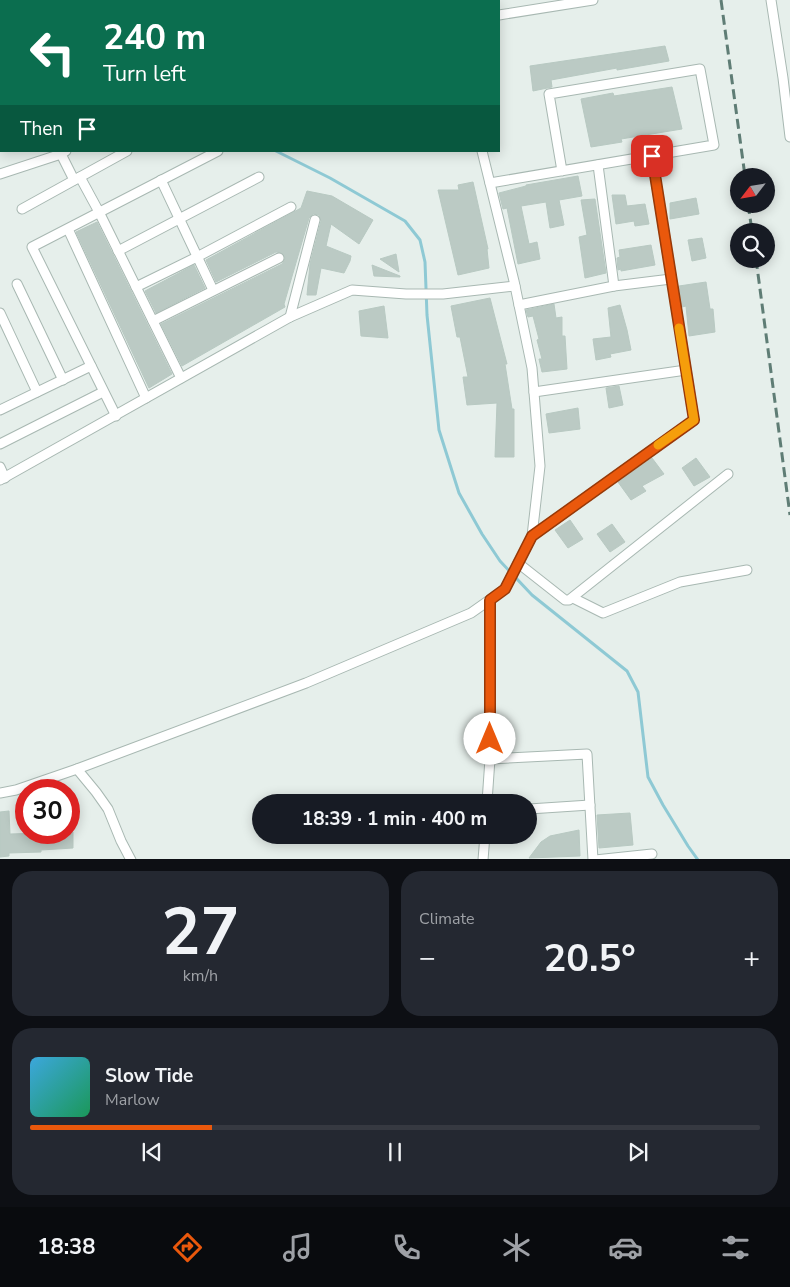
<!DOCTYPE html>
<html lang="en">
<head>
<meta charset="utf-8">
<style>
	:root { --surface:#171b24; --page:#242831; --text:#f1f3f6; --muted:#9ea1a6; --line:#363941; --accent:#ea580c }
	body { margin:0; font-family:"Nunito Sans",sans-serif; background:var(--page); color:var(--text); height:100vh; display:flex; flex-direction:column; font-size:19px; white-space:nowrap }
	* { box-sizing:border-box; margin:0 }
	p { font-size:16px; color:var(--muted) }
	.icon { flex:none; width:28px; height:28px; fill:none; stroke:currentColor; stroke-width:2; stroke-linecap:round; stroke-linejoin:round }
	.map { position:relative; height:859px; overflow:hidden }
	.panel { display:flex; flex-direction:column; gap:12px; padding:12px; background:#0d0f14; flex:1 }
	.panel>* { flex:none }
	.hud { position:absolute; left:0px; top:0px; width:500px; height:152px; box-shadow:0 2px 12px #0003; background:#0b6e4f; color:#fff; overflow:hidden }
	.needle { width:32px; rotate:239deg }
	.buttons { position:absolute; left:730px; top:168px; display:grid; gap:10px }
	.buttons a { display:grid; place-items:center; width:45px; height:45px; border-radius:50%; background:var(--surface); box-shadow:0 2px 12px #0003; font-size:25px }
	.speed { position:absolute; left:15px; top:779px; display:flex; gap:10px; font-size:25px; font-weight:700; text-align:center }
	.speed>* { display:grid; place-content:center; width:65px; height:65px; border-radius:50%; background:var(--surface); box-shadow:0 2px 12px #0003; line-height:1 }
	.speed .limit { border:8px solid #d22; background:#fff; color:#111 }
	.pin { position:absolute; display:grid; place-items:center; width:42px; height:42px; color:#fff; margin:-21px; border-radius:10px; box-shadow:0 2px 8px #0006 }
	.me { position:absolute; width:55px; margin:-28px; rotate:0deg; stroke-linejoin:round; filter:drop-shadow(0 0 4px #0008) }
	.turn { display:flex; align-items:center; gap:18px; height:105px; padding:0 20px; font-size:22px }
	.turn .icon { width:65px; height:65px; stroke-width:2.5 }
	.turn b { display:block; font-size:35px; line-height:42px }
	.then { display:flex; align-items:center; height:48px; padding:0 20px; background:#0003; gap:10px; font-size:19px }
	.big { font-size:38px; font-weight:700; line-height:1.1 }
	.panel .tile { flex:1; display:flex; flex-direction:column; justify-content:center; gap:8px; min-width:0; padding:0 18px; border-radius:20px; background:var(--page) }
	.panel .dial { align-items:center; gap:0 }
	.dial b { font-size:65px; line-height:1 }
	.song { display:flex; align-items:center; gap:15px }
	.cover { width:60px; height:60px; border-radius:8px; background:linear-gradient(135deg,hsl(200 70% 55%),hsl(150 70% 35%)) }
	.played { height:5px; border-radius:2px; background:linear-gradient(90deg,var(--accent) 25%,var(--line) 25%) }
	.keys { display:flex; justify-content:space-around; direction:ltr }
	.heat { display:flex; justify-content:space-between; align-items:center; font-size:28px; direction:ltr }
	.panel .tiles { flex:1; display:grid; gap:12px; grid-template-columns:1fr 1fr }
	.tile:last-child { grid-column:span 2 }
	.trip { position:absolute; left:252px; top:794px; width:285px; height:50px; border-radius:25px; background:var(--surface); box-shadow:0 2px 12px #0003; font-weight:700; line-height:50px; text-align:center }
	.tabs { display:flex; height:80px; justify-content:space-around; align-items:center; background:#090b0e; color:var(--muted) }
	.tabs .icon { width:35px; height:35px }
	.tabs .active { color:var(--accent) }
	.tabs b { font-size:22px; color:var(--text) }
	.map>svg:first-child { display:block }
	.lines { fill:none; stroke-linecap:round; stroke-linejoin:round }
	.stream { stroke:#8ec9d4; stroke-width:3 }
	.building { fill:#bbcac4; stroke:#b8c9c2 }
	.street-casing { stroke:#a8b8b2; stroke-width:11 }
	.street { stroke:#fff; stroke-width:9 }
	.rail { stroke:#5f7d75; stroke-width:3; stroke-dasharray:10 5; stroke-linecap:butt }
	.route-casing { stroke:#983908; stroke-width:12 }
	.route { stroke:#ea580c; stroke-width:9 }
	.slow { stroke:#f59e0b; stroke-width:9 }
</style>
</head>
<body>
<div class="map">
<svg width="790" height="860" viewBox="0 0 790 860">
	<rect width="100%" height="100%" fill="#e6efeb"/>
	<g class="lines">
		<g class="stream">
			<path d="M129,0V1"/>
			<path d="M276,151L330,178L405,221L420,240L425,262L427,315L439,430L459,493L482,534L500,561L532,595L627,671L638,692L648,777L663,805L688,846L698,860"/>
		</g>
	</g>
	<g class="building">
		<path d="M665,46L669,61L617,70V68L551,80L552,87L533,91L530,66Z"/>
		<path d="M672,87L682,129L621,139L622,142L591,147L581,99L613,93L614,96Z"/>
		<path d="M578,176L582,196L559,200L564,225L550,228L546,202L521,206L529,244L537,242L540,259L518,264L507,208L503,209L499,193L526,186V185Z"/>
		<path d="M473,182L488,249H487L489,268L458,275L438,190H459L458,185Z"/>
		<path d="M307,191L332,196L373,220L359,244L331,224L326,246L351,256L350,261L344,273L321,268L316,295H307L310,264L321,221L319,215L313,214L309,218L284,304L285,307L182,366L161,324L282,264L284,261L285,258L282,253L276,252L216,282L206,260L301,208Z"/>
		<path d="M612,195H625L627,206L645,204L649,224L635,226L634,221L616,224Z"/>
		<path d="M696,198L699,214L670,219V203Z"/>
		<path d="M595,199L606,273L585,278L579,237L587,235L581,200Z"/>
		<path d="M97,222L172,374L149,388L76,232Z"/>
		<path d="M702,238L706,258L692,261L688,240Z"/>
		<path d="M651,245L655,265L621,271V269L618,270L617,258L620,257L619,250Z"/>
		<path d="M396,254L399,272L380,259Z"/>
		<path d="M194,265L205,288L156,313L145,291Z"/>
		<path d="M372,265L400,276V277L374,276Z"/>
		<path d="M706,282L710,309H713L715,332L689,336L686,306L682,307L679,286Z"/>
		<path d="M490,298L507,364H505L512,409H514V457H495L497,403L467,405L463,377H468L460,337H457L451,306Z"/>
		<path d="M554,304L556,318L562,317V336H565L567,369L542,372L539,359H542L537,340L539,339L533,316L528,317L526,310Z"/>
		<path d="M620,305L627,330L631,350L610,354L611,357L596,360L593,339L611,337L608,308Z"/>
		<path d="M384,306L388,338L361,336L359,311Z"/>
		<path d="M619,386L623,405L609,408L606,388Z"/>
		<path d="M578,408L580,429L549,433L546,414Z"/>
		<path d="M652,458L664,474L642,486L646,491L631,500L618,482Z"/>
		<path d="M696,458L710,477L694,486L682,468Z"/>
		<path d="M570,520L583,539L568,548L555,530Z"/>
		<path d="M612,524L625,542L610,552L597,534Z"/>
		<path d="M9,811L10,834L73,832V848L41,850V852L9,853V856L0,857V812Z"/>
		<path d="M630,813L633,845L599,848L597,815Z"/>
		<path d="M579,830L580,856L529,858L541,842L550,836Z"/>
	</g>
	<g class="lines">
		<g class="street-casing">
			<g id="street">
				<path d="M9,0L11,1"/>
				<path d="M439,0V1"/>
				<path d="M771,0L783,78L790,137"/>
				<path d="M50,1L51,0"/>
				<path d="M499,15L593,0"/>
				<path d="M0,52L1,51"/>
				<path d="M0,105L1,104"/>
				<path d="M66,151L61,154L74,180"/>
				<path d="M598,165L614,286"/>
				<path d="M0,174L61,154"/>
				<path d="M80,177L99,212L181,378"/>
				<path d="M161,180L213,290"/>
				<path d="M490,183L714,145L700,69L549,94L562,171"/>
				<path d="M22,209L127,151"/>
				<path d="M68,229L146,398"/>
				<path d="M118,251L259,177"/>
				<path d="M17,284L63,380"/>
				<path d="M136,287L197,257L291,207"/>
				<path d="M519,305L614,286L671,279"/>
				<path d="M0,313L37,392"/>
				<path d="M290,317L315,220"/>
				<path d="M153,321L279,258"/>
				<path d="M534,392L686,370"/>
				<path d="M0,410L91,366"/>
				<path d="M116,416L32,247L218,151"/>
				<path d="M0,444L103,392"/>
				<path d="M0,467L5,478"/>
				<path d="M0,480L290,317L352,290L406,294H443L515,286"/>
				<path d="M532,536L694,420L652,156"/>
				<path d="M518,563L565,600H569L728,474"/>
				<path d="M573,598L603,613L680,582L747,570"/>
				<path d="M490,759L587,754L593,860"/>
				<path d="M77,769L96,792L108,809L121,841L131,860"/>
				<path d="M0,793L16,790L77,769L306,683L471,613L505,589L532,536L540,466L532,368L514,281L482,151"/>
				<path d="M487,802L490,759V600"/>
				<path d="M529,809L590,805"/>
				<path d="M483,860L485,835"/>
				<path d="M595,860L652,854"/>
			</g>
		</g>
		<use href="#street" class="street"/>
		<g class="rail">
			<path d="M721,0L745,176"/>
			<path d="M748,204L752,231"/>
			<path d="M756,259L790,515"/>
		</g>
	</g>
	<g class="lines">
		<g class="route-casing">
			<path id="route" d="M490,739V600L505,589L532,536L694,420L652,156"/>
		</g>
		<use href="#route" class="route"/>
		<path class="slow" d="M658,445L694,420L679,328"/>
	</g>
</svg>
<div class="buttons">
<a><svg class="needle" viewBox="-14 -14 28 28"><path d="M0-13l5 13h-10z" fill="#e53935"/><path d="M0 13l5-13h-10z" fill="#9ea1a6"/></svg></a>
<a><svg class="icon" aria-label="search" viewBox="0 0 24 24"><circle cx="10" cy="10" r="6"/><path d="M15 15l6 6"/></svg></a>
</div>
<div class="speed"><div class="limit">30</div></div>
<div class="pin" style="left:652px;top:156px;background:#d93025"><svg class="icon" aria-label="arrive" viewBox="0 0 24 24"><path d="M6 21V4h12l-3 4 3 4H6"/></svg></div>
<svg class="me" style="left:490px;top:739px" viewBox="-20 -20 40 40"><circle r="19" fill="#fff"/><path d="M0-13L10 11 0 6-10 11z" fill="#ea580c"/></svg>
<div class="trip">18:39 · 1 min · 400 m</div>
<div class="hud">
<div class="turn"><svg class="icon" aria-label="left" viewBox="0 0 24 24"><path d="M17 20v-9H6M10 6l-5 5 5 5"/></svg><div><b>240 m</b>Turn left</div></div>
<div class="then">Then<svg class="icon" aria-label="arrive" viewBox="0 0 24 24"><path d="M6 21V4h12l-3 4 3 4H6"/></svg></div>
</div>
</div>
<section class="panel">
<div class="tiles">
<div class="tile dial"><b>27</b><p>km/h</p></div>
<div class="tile"><p>Climate</p>
<div class="heat"><a>−</a><b class="big">20.5°</b><a>+</a></div>
</div>
<div class="tile">
<div class="song"><i class="cover"></i><div><b>Slow Tide</b><p>Marlow</p></div></div>
<div class="played"></div>
<div class="keys"><svg class="icon" aria-label="previous" viewBox="0 0 24 24"><path d="M18 5L8 12l10 7zM5 5v14"/></svg><svg class="icon" aria-label="pause" viewBox="0 0 24 24"><path d="M8 5v14M16 5v14"/></svg><svg class="icon" aria-label="next" viewBox="0 0 24 24"><path d="M6 5l10 7-10 7zM19 5v14"/></svg></div>
</div>
</div>
</section>
<nav class="tabs">
<b>18:38</b>
<svg class="icon active" aria-label="directions" viewBox="0 0 24 24"><path d="M12 3l9 9-9 9-9-9zM9 14v-3h6M13 9l2 2-2 2"/></svg>
<svg class="icon" aria-label="music" viewBox="0 0 24 24"><path d="M9 18V5l10-2v13"/><circle cx="6" cy="18" r="3"/><circle cx="16" cy="16" r="3"/></svg>
<svg class="icon" aria-label="phone" viewBox="0 0 24 24"><path d="M5 4h4l2 5-3 2q2 4 5 5l2-3 5 2v4C11 20 4 13 5 4z"/></svg>
<svg class="icon" aria-label="climate" viewBox="0 0 24 24"><path d="M12 3v18M4 7l16 10M4 17L20 7"/></svg>
<svg class="icon" aria-label="car" viewBox="0 0 24 24"><path d="M5 17H2v-5l4-1 3-4h7l3 4 3 1v5h-3M9 17h6M6 11h13"/><circle cx="7" cy="17" r="2"/><circle cx="17" cy="17" r="2"/></svg>
<svg class="icon" aria-label="filters" viewBox="0 0 24 24"><path d="M4 7h16M4 17h16"/><circle cx="9" cy="7" r="2"/><circle cx="15" cy="17" r="2"/></svg>
</nav>
</body>
</html>
